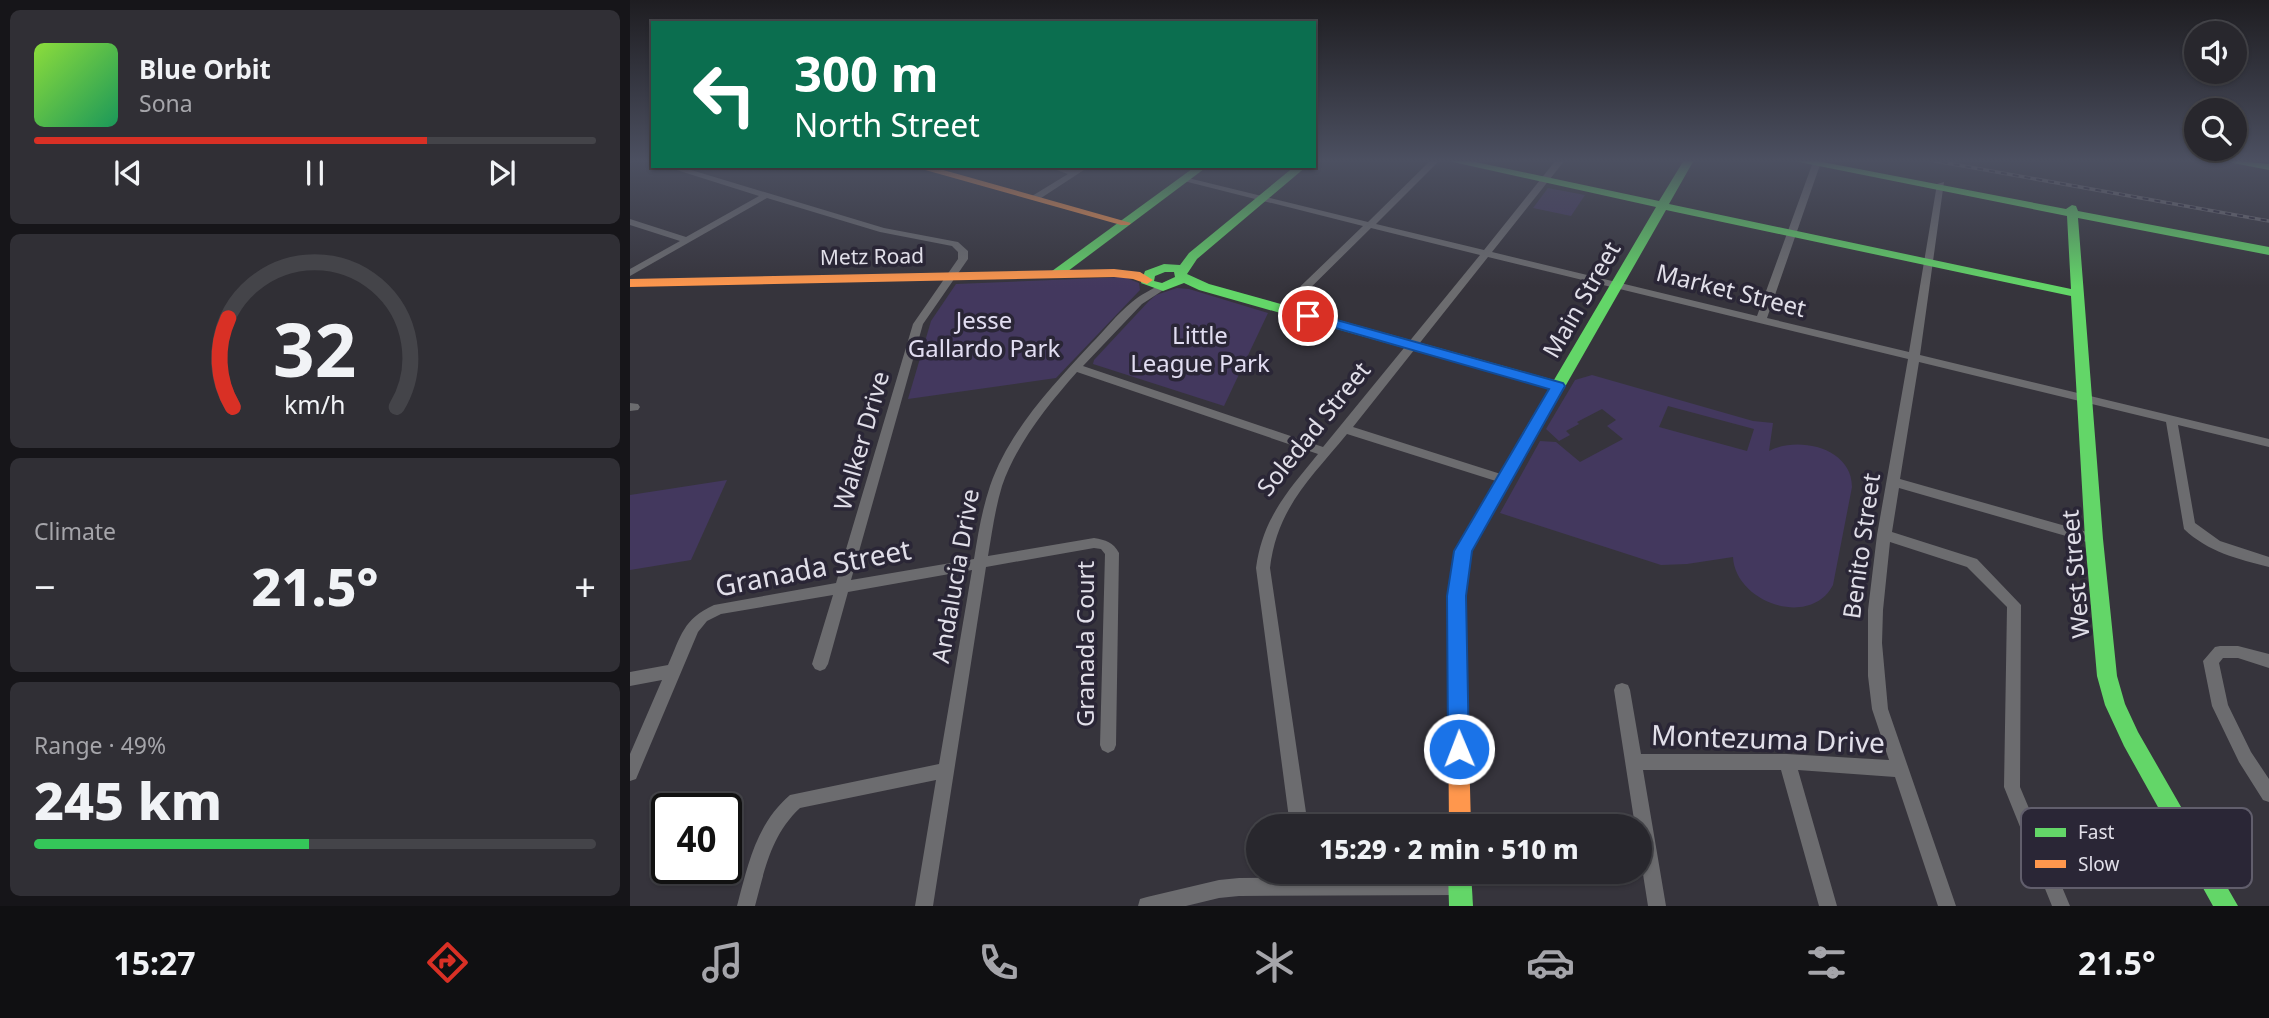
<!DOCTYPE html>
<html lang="en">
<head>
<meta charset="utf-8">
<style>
	:root { --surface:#28272d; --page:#302f35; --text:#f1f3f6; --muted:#a5a5aa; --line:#444449; --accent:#d93025 }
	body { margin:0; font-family:"Noto Sans",sans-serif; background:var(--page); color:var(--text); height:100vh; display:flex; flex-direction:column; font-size:26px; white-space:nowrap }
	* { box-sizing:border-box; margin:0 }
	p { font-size:23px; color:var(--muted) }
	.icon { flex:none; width:38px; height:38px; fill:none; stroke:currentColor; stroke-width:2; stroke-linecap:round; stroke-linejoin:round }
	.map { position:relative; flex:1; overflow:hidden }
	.drawer { display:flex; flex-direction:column; gap:10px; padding:10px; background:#161519; width:630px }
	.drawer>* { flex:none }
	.hud { position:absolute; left:21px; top:21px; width:665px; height:147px; border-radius:0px; box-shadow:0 2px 5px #0004,0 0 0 2px var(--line); background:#0b6e4f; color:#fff; overflow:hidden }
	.buttons { position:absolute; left:1554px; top:21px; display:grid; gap:14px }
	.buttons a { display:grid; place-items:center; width:63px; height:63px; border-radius:50%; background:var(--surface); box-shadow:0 2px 5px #0004,0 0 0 2px var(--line); font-size:35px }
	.speed { position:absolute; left:21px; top:793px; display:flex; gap:14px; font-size:35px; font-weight:700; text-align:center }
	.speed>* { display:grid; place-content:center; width:91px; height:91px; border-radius:50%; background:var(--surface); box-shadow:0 2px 5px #0004,0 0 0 2px var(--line); line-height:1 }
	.speed .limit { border:4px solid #111; border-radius:10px; background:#fff; color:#111 }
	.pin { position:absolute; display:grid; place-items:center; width:60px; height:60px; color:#fff; margin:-30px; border:4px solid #fff; border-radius:50%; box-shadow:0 2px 7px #0007 }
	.me { position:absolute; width:77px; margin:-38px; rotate:359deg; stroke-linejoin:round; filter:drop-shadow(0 0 5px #0008) }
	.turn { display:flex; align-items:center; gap:24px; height:147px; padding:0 28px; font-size:32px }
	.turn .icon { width:91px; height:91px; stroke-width:2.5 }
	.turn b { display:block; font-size:49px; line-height:60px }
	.big { font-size:52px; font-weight:800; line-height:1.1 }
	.drawer .tile { flex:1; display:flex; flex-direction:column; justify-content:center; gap:10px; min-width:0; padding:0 24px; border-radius:10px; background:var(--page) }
	.drawer .dial { align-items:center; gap:0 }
	.dial svg { height:182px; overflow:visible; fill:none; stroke:var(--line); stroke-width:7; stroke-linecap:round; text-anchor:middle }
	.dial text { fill:var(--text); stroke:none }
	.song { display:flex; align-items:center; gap:21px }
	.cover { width:84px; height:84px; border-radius:10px; background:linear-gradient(135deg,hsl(90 70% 55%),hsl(150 70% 35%)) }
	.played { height:7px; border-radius:4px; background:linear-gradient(90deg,var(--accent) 70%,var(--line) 70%) }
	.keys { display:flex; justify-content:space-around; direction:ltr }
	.heat { display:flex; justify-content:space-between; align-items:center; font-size:38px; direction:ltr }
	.charge { height:10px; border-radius:5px; background:linear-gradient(90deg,#34c759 49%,var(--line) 0) }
	.trip { position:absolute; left:616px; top:814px; width:406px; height:70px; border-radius:35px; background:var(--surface); box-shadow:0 2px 5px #0004,0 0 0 2px var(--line); font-weight:800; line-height:70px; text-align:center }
	.menu { display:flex; height:112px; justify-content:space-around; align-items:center; background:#101012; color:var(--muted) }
	.menu .icon { width:49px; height:49px }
	.menu .current { color:var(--accent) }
	.menu b { font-size:32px; color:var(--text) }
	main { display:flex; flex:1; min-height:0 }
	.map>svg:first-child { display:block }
	.green { fill:#43385e; fill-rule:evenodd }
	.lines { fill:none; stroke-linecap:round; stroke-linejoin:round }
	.street { fill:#6c6c6f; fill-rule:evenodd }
	.fast { fill:#63d668; fill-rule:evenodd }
	.slow { fill:#ff974d; fill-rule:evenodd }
	.rail-casing { stroke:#6d6b71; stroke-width:3.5 }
	.rail { stroke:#2a2636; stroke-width:2; stroke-dasharray:6; stroke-linecap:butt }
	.route { fill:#1a73e8; stroke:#114b97; stroke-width:2 }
	.labels { text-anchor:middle; stroke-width:7; stroke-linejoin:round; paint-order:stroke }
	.far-street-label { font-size:21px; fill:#e1dfe9; stroke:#2a2636 }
	.street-label { font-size:24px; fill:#e1dfe9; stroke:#2a2636 }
	.park-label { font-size:24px; fill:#e1ddf1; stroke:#2a2636 }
	.near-street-label { font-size:28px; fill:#e1dfe9; stroke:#2a2636 }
	.key { fill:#2a2636; stroke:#615e6c; stroke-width:2 }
	.key-label { font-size:19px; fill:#e1dfe9 }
</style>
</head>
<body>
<main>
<section class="drawer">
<div class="tile">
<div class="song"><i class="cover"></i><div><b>Blue Orbit</b><p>Sona</p></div></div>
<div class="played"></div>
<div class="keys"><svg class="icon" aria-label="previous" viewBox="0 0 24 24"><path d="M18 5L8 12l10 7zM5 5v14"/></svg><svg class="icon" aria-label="pause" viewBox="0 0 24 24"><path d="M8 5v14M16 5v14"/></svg><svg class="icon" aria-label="next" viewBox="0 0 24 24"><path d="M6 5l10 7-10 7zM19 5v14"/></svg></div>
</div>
<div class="tile dial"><svg viewBox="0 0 100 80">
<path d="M14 69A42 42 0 1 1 86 69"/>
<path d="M14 69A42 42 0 0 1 12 30" stroke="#d93025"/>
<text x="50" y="56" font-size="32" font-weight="700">32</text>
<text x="50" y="72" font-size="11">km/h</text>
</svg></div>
<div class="tile"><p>Climate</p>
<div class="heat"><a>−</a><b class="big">21.5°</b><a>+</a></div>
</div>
<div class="tile"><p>Range · 49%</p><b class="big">245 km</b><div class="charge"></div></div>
</section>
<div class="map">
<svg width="1639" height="906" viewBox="0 0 1639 906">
	<rect width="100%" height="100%" fill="#36343c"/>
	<g class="green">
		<path d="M918,188L955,195L941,216L903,208Z"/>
		<path d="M494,277L509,283L510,290L426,378L278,399L301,321L326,284Z"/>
		<path d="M547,288L559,289L638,313L594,406L463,364L464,360L519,301L526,295Z"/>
		<path d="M962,375L1123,421L1143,423L1139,451C1167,436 1222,447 1222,487L1203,585C1180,629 1105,602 1103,557L1057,564L1031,565L870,513L910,441L926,442L950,462L993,439L977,426L986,420L972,409L947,422L949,424L936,431L940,435L929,441L916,429L945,380ZM1038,406L1124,429L1117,451L1029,427Z"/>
		<path d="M97,480L61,560L0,570V495Z"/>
	</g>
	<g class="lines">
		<g class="street">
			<path d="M0,160H5L0,163Z"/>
			<path d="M14,160H23V164Z"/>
			<path d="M801,160H810L746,224L854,250L926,160H935L862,252L1127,316L1183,162L1190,160L1191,162L1137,318L1279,352L1307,184L1314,182L1290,355L1639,439V447L1548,425L1565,523L1590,541L1639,557V567C1608,559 1578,552 1554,529L1536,422L1289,362L1270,479L1464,534L1469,535L1471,539L1469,543L1464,544L1269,488L1262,532L1347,559L1391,605L1390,787L1440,906H1422L1374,787L1377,607L1337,567L1260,542L1253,610L1252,643L1258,709L1326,906H1308L1265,777L1168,770L1207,906H1189L1151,770H1013L1036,906H1018L1010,855V826H1005L984,690L986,685L992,683L998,685L1000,690L1011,754H1157L1259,760L1242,709L1238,676V610L1247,535L1278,359L858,257L723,427L877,476L879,479L877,482H869L717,434C681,478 647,508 640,568L678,826H660L626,568C633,518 657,492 688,454L447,372C417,406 387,443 372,486C365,509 362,533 358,556L464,538C476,540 483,542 489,553L486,745L484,750L478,753L472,750L470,745L475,554L471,549L464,548L356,567L303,906H285L306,780L170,808C141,835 135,869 125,906H107C118,865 126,824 160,795L309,764L342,570L218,592L198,664L195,669L190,671L185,669L182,664L203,595L91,614L77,621L68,632L6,779L0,781V754L32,680L0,686V672L38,665C51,636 53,619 84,605L206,583L283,324L328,259V252L322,246L250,232L137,198L0,276V269L50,241L0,225V219L56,237L129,196L34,166H48L254,228L328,242L338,251V259L293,324L221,580L344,559C348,534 352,510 360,486C379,431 422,386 461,344C475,330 487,314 502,302C510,295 521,290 529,285L533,284L538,287L512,304L453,366L693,447L850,255L741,228L657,311H649V307L733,226L550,180L554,177L738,222Z"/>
			<path d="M415,166H429L444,170L450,166H460L408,200H402V196L438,174Z"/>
			<path d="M0,403L8,404L10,407L8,410L0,411Z"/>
			<path d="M1590,646H1608L1639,654V668L1608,658H1593L1589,663L1598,705L1621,752L1639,779V802L1633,800L1609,762L1582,706L1573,661L1585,647Z"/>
			<path d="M831,877L837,880L840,886L837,892L831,895L609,896L589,898L556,906H508L510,899L517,897L589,880L609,878Z"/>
		</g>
		<g class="fast">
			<path d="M814,160H836L1029,201L1054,160H1064L1039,204L1441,289L1437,216L1159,160H1182L1436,209L1442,205L1446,206L1448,211L1639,247V255L1448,218L1473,539L1487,676L1495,704L1508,732L1608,906H1583L1494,746L1475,705L1467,676L1455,539L1441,296L1036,210L908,434L900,439L892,434L919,389L569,290L554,283L533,291L511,283L515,271L534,264L550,265L559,253L665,166H677L567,259L557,274L579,284L924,380L1026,207ZM535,272H544L545,277L532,283L524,281L525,276Z"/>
			<path d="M1598,160L1639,164V170L1603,163Z"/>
			<path d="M566,166H578L430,277H422V271Z"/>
			<path d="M818,872H841L843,906H819Z"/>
		</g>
		<g class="slow">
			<path d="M281,166H299L501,223L499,225H491Z"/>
			<path d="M484,269L510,272L523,280L517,284L503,279L484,277L0,287V279Z"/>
			<path d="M900,429L908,434L842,551L835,596L841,826H819L817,596L824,551L895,430Z"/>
		</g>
		<g class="rail-casing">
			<path id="rail" d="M1300,160L1639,221"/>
		</g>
		<use href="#rail" class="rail"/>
	</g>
	<linearGradient id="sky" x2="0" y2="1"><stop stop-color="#1e1d21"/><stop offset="0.56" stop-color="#4c5061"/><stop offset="1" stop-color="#4c5061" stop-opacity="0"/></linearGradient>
	<rect width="1639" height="287" fill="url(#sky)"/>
	<path class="route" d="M678,312L933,383L935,386L842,551L836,596L839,749L836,756L829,759L821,756L818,749L817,596L824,551L919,389L674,319V313Z"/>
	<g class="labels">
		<g class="far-street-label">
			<text transform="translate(242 257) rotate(-1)" y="7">Metz Road</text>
		</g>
		<g class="street-label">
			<text transform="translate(1101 291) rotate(14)" y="8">Market Street</text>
			<text transform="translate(952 300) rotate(-60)" y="8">Main Street</text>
			<text transform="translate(684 429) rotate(-51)" y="8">Soledad Street</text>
			<text transform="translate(232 441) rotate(-74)" y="8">Walker Drive</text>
			<text transform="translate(1232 546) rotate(-82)" y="8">Benito Street</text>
			<text transform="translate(1446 574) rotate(-95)" y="8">West Street</text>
			<text transform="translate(326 576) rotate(-80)" y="8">Andalucia Drive</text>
			<text transform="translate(456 644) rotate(-90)" y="8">Granada Court</text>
		</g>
		<g class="park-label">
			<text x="354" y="329">Jesse<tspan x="354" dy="28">Gallardo Park</tspan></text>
			<text x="570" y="344">Little<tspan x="570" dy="28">League Park</tspan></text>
		</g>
		<g class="near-street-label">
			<text transform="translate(183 568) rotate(-11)" y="10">Granada Street</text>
			<text transform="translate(1138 739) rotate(2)" y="10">Montezuma Drive</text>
		</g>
	</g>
	<rect x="1391" y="808" width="231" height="80" rx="10" class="key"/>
	<rect x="1405" y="828" width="31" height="9" fill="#63d668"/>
	<rect x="1405" y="860" width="31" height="8" fill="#ff974d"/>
	<g class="key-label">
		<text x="1448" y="839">Fast</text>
		<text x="1448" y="871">Slow</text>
	</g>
</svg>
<div class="buttons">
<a><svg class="icon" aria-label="sound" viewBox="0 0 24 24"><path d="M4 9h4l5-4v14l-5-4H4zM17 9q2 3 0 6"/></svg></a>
<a><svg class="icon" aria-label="search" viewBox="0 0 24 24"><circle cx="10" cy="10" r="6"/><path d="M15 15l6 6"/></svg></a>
</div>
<div class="speed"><div class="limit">40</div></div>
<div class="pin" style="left:678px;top:316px;background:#d93025"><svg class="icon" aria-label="arrive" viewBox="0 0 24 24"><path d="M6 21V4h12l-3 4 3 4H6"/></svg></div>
<svg class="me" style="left:829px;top:749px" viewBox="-20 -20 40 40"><circle r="17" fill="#1a73e8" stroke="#fff" stroke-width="3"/><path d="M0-11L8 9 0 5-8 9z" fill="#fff"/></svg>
<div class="trip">15:29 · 2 min · 510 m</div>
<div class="hud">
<div class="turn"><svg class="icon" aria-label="left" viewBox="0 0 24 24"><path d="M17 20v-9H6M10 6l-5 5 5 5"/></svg><div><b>300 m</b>North Street</div></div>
</div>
</div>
</main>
<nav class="menu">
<b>15:27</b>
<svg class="icon current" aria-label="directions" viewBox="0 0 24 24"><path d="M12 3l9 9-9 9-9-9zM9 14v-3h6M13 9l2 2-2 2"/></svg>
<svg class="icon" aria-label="music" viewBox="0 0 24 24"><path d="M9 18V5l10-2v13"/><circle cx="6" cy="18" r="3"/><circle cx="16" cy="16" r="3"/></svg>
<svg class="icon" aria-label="phone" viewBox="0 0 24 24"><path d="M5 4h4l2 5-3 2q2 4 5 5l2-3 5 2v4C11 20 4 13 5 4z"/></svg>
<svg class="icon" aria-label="climate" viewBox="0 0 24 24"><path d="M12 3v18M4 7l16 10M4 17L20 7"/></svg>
<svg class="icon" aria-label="car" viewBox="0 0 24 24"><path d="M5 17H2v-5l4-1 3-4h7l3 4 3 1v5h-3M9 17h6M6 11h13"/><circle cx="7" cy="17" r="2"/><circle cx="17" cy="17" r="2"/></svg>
<svg class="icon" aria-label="filters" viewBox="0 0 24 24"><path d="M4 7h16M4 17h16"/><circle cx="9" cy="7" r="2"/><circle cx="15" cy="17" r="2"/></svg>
<b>21.5°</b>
</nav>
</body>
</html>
